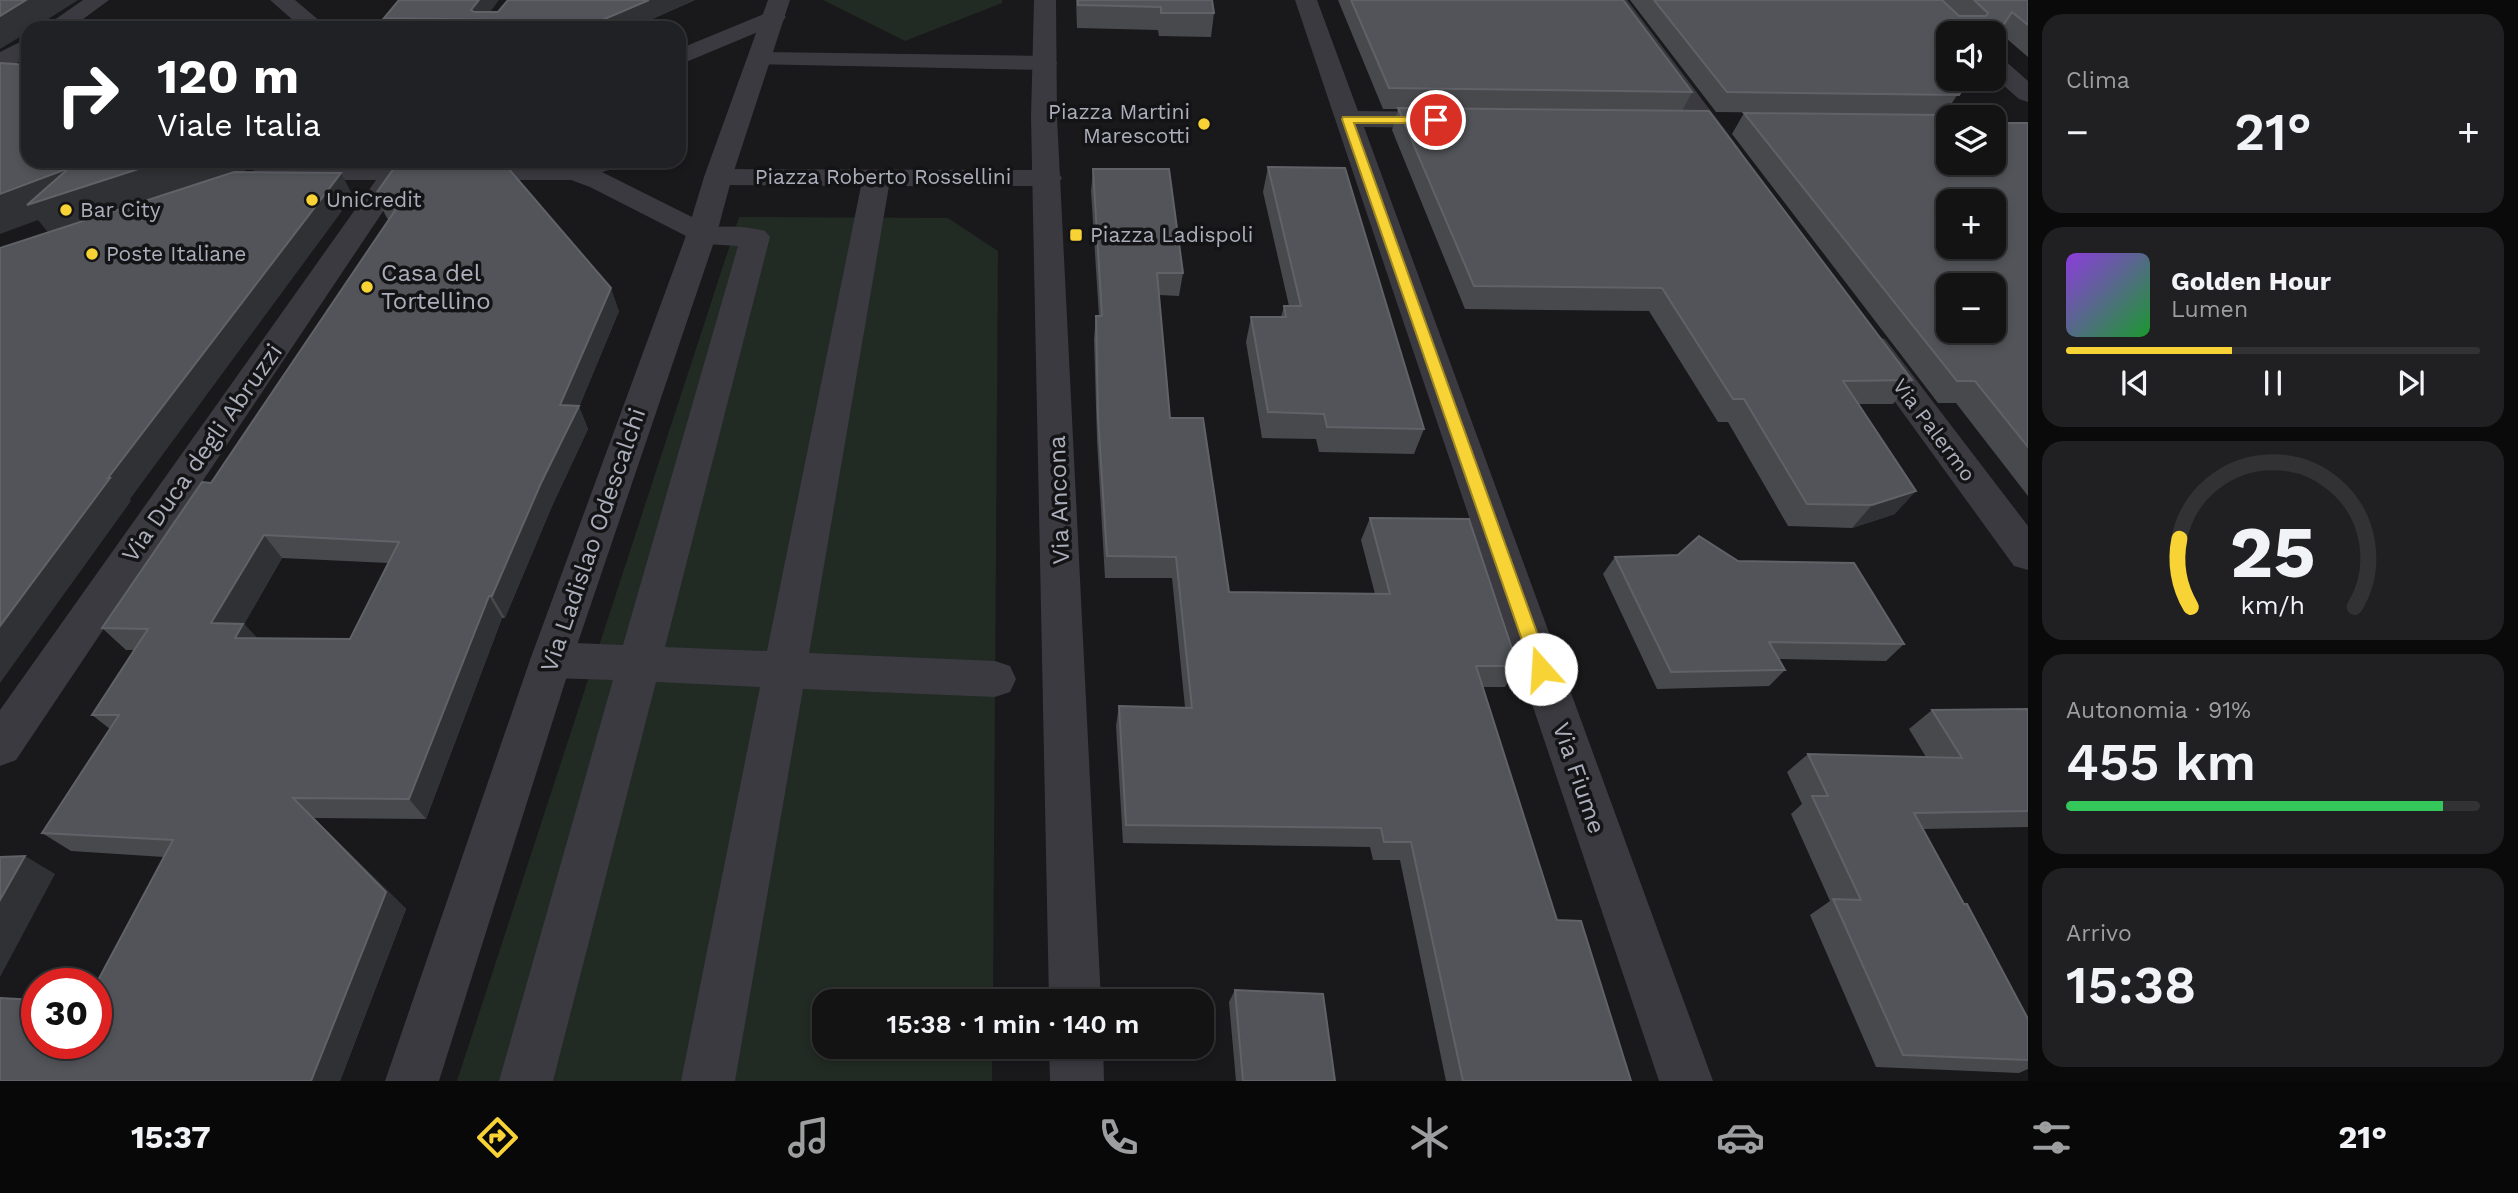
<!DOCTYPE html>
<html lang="it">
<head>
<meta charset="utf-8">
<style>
	:root { --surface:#131314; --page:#202022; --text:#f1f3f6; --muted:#9d9ea0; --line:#323234; --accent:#f8d335 }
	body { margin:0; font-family:"Work Sans",sans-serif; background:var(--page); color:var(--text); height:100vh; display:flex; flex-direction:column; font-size:26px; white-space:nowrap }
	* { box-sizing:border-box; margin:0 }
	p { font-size:23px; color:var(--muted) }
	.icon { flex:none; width:38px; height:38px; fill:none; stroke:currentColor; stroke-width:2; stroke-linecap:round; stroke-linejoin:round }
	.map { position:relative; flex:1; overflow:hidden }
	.side { display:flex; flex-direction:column; gap:14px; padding:14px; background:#0a0a0b; width:490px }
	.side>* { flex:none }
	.guide { position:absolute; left:21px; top:21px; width:665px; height:147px; border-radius:21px; box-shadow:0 4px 10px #0003,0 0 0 2px var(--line); background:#202124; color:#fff; overflow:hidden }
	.buttons { position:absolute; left:1936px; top:21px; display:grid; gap:14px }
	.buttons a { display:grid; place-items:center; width:70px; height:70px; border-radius:14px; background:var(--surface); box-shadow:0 4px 10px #0003,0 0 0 2px var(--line); font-size:35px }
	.speed { position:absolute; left:21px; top:968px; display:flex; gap:14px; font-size:35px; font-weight:700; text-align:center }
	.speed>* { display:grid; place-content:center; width:91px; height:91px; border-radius:50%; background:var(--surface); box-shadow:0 4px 10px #0003,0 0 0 2px var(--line); line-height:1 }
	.speed .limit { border:10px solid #d22; background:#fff; color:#111 }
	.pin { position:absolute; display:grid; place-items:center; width:60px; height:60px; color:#fff; margin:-30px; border:4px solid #fff; border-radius:50%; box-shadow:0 2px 7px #0007 }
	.me { position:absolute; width:77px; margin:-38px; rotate:341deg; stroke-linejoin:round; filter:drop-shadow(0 0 5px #0008) }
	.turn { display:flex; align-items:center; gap:24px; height:147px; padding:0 21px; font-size:32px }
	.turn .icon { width:91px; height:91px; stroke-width:2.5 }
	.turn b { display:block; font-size:49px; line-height:60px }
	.big { font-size:52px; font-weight:600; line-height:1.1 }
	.side .card { flex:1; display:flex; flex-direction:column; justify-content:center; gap:10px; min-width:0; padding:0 24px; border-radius:21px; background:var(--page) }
	.side .dial { align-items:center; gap:0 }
	.dial svg { height:182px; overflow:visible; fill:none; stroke:var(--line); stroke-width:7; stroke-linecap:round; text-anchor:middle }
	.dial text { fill:var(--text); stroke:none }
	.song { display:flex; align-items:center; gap:21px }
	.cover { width:84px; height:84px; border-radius:10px; background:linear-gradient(135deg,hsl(270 70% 55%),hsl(130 70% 35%)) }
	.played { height:7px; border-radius:4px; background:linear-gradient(90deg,var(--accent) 40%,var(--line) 40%) }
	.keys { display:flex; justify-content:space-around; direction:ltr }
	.heat { display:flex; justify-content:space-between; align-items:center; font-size:38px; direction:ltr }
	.charge { height:10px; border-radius:5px; background:linear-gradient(90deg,#34c759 91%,var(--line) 0) }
	.trip { position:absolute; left:812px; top:989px; width:402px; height:70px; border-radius:21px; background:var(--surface); box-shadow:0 4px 10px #0003,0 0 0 2px var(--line); font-weight:600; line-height:70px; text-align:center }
	.menu { display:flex; height:112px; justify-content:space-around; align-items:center; background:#080808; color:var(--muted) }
	.menu .icon { width:49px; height:49px }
	.menu .selected { color:var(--accent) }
	.menu b { font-size:32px; color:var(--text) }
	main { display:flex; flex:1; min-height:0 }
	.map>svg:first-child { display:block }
	.green { fill:#212a23 }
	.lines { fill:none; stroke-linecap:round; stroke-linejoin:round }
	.pedestrian { fill:#3a3a40; fill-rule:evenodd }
	.minor { fill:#3a3a40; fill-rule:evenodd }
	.tertiary { fill:#3a3a40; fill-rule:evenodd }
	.wall { fill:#47494d; fill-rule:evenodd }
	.shaded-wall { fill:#303134 }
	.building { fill:#525459; stroke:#606268; stroke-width:2; fill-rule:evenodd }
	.route { fill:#f8d335; stroke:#a18922; stroke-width:2 }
	.poi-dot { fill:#f8d335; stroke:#141416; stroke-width:2.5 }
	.labels { text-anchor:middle; stroke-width:7; stroke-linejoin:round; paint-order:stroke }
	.far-poi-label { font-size:21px; fill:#abaebb; stroke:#141416; text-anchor:start }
	.far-street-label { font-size:21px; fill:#abaebb; stroke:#141416 }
	.poi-label { font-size:24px; fill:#abaebb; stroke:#141416; text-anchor:start }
	.street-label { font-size:24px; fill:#abaebb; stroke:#141416 }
</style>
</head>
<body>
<main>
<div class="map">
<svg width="2028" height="1081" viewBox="0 0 2028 1081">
	<rect width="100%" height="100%" fill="#19191b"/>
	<g class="green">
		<path d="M823,0H1002V3L905,41Z"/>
		<path d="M739,217L948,218L998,251L993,1001H824V1046L992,1047V1081H457Z"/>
	</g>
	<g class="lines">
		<g class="pedestrian">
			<path d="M760,52L1045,56L1054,58L1057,63L1054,68L1045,70L751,64L748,59L751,54Z"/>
			<path d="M718,169L1048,170L1058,172L1062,178L1058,184L1048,186H889L809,653L995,661L1010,666L1016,679L1010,692L995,697L803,689L735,1081H681L760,687L656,682L553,1081H499L613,680L551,678L536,672L530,660L536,648L551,642L623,645L738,246L690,243L685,237L690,231C712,225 743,225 765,231L770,237L665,647L767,651L861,186L718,185L708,183L704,177L708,171Z"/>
		</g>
		<g class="minor">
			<path d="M83,0H109L71,28H43Z"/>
			<path d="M270,0H295L328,28H302Z"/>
			<path d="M1295,0H1317L1358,111L1447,112L1456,114L1460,120L1456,126L1447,128L1364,127L1713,1081H1659Z"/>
			<path d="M1604,0H1627L1738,147L1742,153L1738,159L1728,161L1718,159Z"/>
			<path d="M774,10L782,12L786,17L782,22L679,65V49Z"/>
			<path d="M28,38V56L9,68L0,70V52Z"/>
			<path d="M1993,56L2002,58L2028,81V102L2019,99L1993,76Z"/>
			<path d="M283,161L387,164L389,161H417L415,164H572L581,161H624L620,167L602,172L712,227L717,233L712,239L702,242L692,239L590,187L571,180H404L16,760L0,766V710L376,180H335L302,173L226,197L216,195L212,189L216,183Z"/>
			<path d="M1873,336L1885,339L2028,526V570L2014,566L1861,355L1857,347L1861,339Z"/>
		</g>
		<g class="tertiary">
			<path d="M768,0H790L732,177L717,233L572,660L439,1081H385L530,660L687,233L704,177Z"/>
			<path d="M1034,0H1056L1057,117L1101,1001H1049L1031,117Z"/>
			<path d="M1049,1046H1103L1104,1081H1050Z"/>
		</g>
	</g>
	<g class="wall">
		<path d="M508,0H695L632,28H388L384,18L498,12Z"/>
		<path d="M1076,0H1212L1214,13L1211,37L1159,36L1158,30L1077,28Z"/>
		<path d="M1338,0H1623L1692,92L1682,111L1912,380L1893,404H1858L1895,514L1852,528L1788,526L1728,422H1718L1649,311L1465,309L1392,130L1398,109H1383Z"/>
		<path d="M1630,0H2028V57L1999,32L1944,115L1716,112Z"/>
		<path d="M1744,113L1941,122L2028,123V496L1956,403H1938L1732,134Z"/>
		<path d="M1268,167L1424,429L1414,454L1319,452L1316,439L1262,438L1246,342L1251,317H1281L1284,306H1289L1263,192Z"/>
		<path d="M1093,169L1183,273L1179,296L1159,295L1170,418L1229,592L1375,594L1361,540L1370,518L1518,666L1505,687H1483L1557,920L1631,1081H1446L1400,860H1373L1370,847L1123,843L1116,726L1119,706L1185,707L1172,578H1105L1097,440L1094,339L1096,316H1099L1091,191Z"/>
		<path d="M375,195L619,311L579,407L588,429L552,506L505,618H502L426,819L314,818L406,909L340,1081H0L96,1043L164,857L71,851L42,833L110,729L92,715L134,650H126L102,628L211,483L389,220L387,218ZM282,558L388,563L350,639L257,638L244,624Z"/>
		<path d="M1615,557L1904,644L1886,661L1779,659L1785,670L1769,686L1657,689L1603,574Z"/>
		<path d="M2028,709V827L1923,829L2028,1019V1069L2019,1073L1876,1067L1810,915L1830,901L1791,814L1802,804L1787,772L1808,754L1926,757L1909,729L1932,710Z"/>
		<path d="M1235,990L1335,1081H1236L1229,1002Z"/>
	</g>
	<g class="shaded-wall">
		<path d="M26,0H78L34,28H28V32L0,49V16Z"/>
		<path d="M479,0H499L485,19L471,10Z"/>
		<path d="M649,0H695L632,28H594L593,24Z"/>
		<path d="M163,161H260L253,168L51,236L38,220L0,234V194L69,168Z"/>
		<path d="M341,173L353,196L130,499L131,501L0,683V626L108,478Z"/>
		<path d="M611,288L619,311L579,407L588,429L552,506L505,618L492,596L560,405Z"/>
		<path d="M1916,491L1895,514L1852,528L1872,505Z"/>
		<path d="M264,535L282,558L244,624L263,645L256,659L211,623Z"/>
		<path d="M489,596L502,618L426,819L409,799Z"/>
		<path d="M293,798L314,818L406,909L340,1081H311Z"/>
		<path d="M25,856L55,874L0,977V900Z"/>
	</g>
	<g class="building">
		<path d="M0,0H26L0,16Z"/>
		<path d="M399,0H479L471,10L474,12H498L508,0H649L593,24H504L507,20L384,18Z"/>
		<path d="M1078,0H1212L1214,13H1161V7L1078,5Z"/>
		<path d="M1351,0H1623L1692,92L1389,88Z"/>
		<path d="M1654,0H1942L1959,16H1986L1988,13L1974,0H2028V25L2012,12L1993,41V33H1948V79H1969L1959,95L1727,92Z"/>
		<path d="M0,63L28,65V161H163L27,205L69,168L0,194Z"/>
		<path d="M1398,108L1709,111L1912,380L1843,381L1916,491L1872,505L1807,504L1744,399H1733L1662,288L1474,286Z"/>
		<path d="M1744,113L1945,115L1941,122H1948V163H1993V123H2028V447L1975,381H1957ZM1948,201H1993V247H1948ZM1948,285H1993V331H1948Z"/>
		<path d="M399,161H502L611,288L560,405L579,406L541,483L492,596H489L409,799L293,798L386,892L311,1081H0V998L37,1000V1043H96V984L173,840L42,833L119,715H92L148,629L102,628L202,482L211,483L396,209L375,195ZM264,535L399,542L350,639L235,638L243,624L211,623Z"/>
		<path d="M1268,167L1345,168L1424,429L1327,427L1324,414L1268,412L1251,317H1286L1284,306H1301Z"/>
		<path d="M1093,169H1169L1183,273H1157L1170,418H1203L1229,592L1390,594L1370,518L1469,519L1518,666H1476L1557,920L1581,921L1631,1081H1463L1411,842H1384L1381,828L1126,825L1119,706L1192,708L1176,557L1107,556L1098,417L1096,316H1102Z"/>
		<path d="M234,172L341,173L108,478H110L0,626V248Z"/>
		<path d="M1699,536L1738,561L1854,563L1904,644L1769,642L1785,670L1671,672L1615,557L1678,555Z"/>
		<path d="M2028,709V811L1914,813L1964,904H1967L2028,1019V1060L1903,1055L1833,899L1861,900L1812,796H1828L1808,754L1962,758L1932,710Z"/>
		<path d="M25,856L0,900V857Z"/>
		<path d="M1235,990L1323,994L1335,1081H1243Z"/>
	</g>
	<path class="route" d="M1343,117H1436L1442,120L1436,123H1354L1550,669L1547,675L1541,677L1535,675L1532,669L1342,119Z"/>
	<g class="poi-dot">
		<circle cx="1204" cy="124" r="7"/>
		<circle cx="312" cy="200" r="7"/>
		<circle cx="66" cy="210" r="7"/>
		<rect x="1069" y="228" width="14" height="14" rx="3.5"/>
		<circle cx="92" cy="254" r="7"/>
		<circle cx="367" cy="287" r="7"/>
	</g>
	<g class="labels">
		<g class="far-poi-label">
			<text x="1190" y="119" text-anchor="end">Piazza Martini<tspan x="1190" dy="24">Marescotti</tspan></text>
			<text x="326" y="207">UniCredit</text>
			<text x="80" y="217">Bar City</text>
			<text x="1090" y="242">Piazza Ladispoli</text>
			<text x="106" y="261">Poste Italiane</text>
		</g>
		<g class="far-street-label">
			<text x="883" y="184">Piazza Roberto Rossellini</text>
			<text transform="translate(1934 430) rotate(53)" y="7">Via Palermo</text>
		</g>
		<g class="poi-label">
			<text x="381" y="281">Casa del<tspan x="381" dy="28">Tortellino</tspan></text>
		</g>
		<g class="street-label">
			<text transform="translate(202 453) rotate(-55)" y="8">Via Duca degli Abruzzi</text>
			<text transform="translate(1059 500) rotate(-92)" y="8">Via Ancona</text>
			<text transform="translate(593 540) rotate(-71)" y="8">Via Ladislao Odescalchi</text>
			<text transform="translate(1579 778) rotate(71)" y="8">Via Fiume</text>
		</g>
	</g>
</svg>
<div class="buttons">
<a><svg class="icon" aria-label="sound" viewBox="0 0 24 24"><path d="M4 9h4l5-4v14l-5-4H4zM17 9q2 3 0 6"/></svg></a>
<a><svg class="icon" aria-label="layers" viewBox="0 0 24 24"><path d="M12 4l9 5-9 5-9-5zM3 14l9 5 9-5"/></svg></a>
<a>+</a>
<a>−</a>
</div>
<div class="speed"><div class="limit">30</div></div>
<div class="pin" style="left:1436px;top:120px;background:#d93025"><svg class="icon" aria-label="arrive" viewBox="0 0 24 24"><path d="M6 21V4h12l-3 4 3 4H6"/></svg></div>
<svg class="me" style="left:1541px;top:669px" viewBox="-20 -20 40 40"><circle r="19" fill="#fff"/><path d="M0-13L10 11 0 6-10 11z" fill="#f8d335"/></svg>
<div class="trip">15:38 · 1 min · 140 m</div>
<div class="guide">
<div class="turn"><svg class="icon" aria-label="right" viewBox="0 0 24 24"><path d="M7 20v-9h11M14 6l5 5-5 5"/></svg><div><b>120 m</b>Viale Italia</div></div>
</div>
</div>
<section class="side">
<div class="card"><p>Clima</p>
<div class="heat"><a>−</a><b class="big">21°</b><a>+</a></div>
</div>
<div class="card">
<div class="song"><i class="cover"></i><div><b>Golden Hour</b><p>Lumen</p></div></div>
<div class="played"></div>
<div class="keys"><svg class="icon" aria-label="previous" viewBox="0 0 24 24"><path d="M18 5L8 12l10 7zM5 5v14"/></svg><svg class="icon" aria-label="pause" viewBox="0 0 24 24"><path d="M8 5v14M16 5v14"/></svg><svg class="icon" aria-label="next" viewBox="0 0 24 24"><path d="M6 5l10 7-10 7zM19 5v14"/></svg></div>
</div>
<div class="card dial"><svg viewBox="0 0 100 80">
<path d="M14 69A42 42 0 1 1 86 69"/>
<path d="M14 69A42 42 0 0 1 9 39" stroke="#f8d335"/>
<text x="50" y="56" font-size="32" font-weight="700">25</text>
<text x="50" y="72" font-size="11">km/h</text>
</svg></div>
<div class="card"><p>Autonomia · 91%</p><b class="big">455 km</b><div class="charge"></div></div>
<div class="card"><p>Arrivo</p><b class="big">15:38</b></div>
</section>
</main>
<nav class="menu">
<b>15:37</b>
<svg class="icon selected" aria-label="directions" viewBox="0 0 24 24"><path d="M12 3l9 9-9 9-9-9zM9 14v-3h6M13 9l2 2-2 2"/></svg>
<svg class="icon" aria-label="music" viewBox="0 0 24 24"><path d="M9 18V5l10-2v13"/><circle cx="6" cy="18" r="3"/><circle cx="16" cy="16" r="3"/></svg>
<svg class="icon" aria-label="phone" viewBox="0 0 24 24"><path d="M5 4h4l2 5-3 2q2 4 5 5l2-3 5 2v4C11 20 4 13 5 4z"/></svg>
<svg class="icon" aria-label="climate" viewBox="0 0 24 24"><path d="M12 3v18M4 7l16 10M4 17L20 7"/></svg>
<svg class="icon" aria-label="car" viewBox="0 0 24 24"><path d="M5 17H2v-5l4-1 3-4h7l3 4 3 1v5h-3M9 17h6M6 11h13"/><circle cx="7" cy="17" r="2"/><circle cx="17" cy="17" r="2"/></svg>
<svg class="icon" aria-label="filters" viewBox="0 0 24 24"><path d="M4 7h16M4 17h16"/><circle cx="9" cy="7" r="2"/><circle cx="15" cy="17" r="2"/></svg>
<b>21°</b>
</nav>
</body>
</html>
